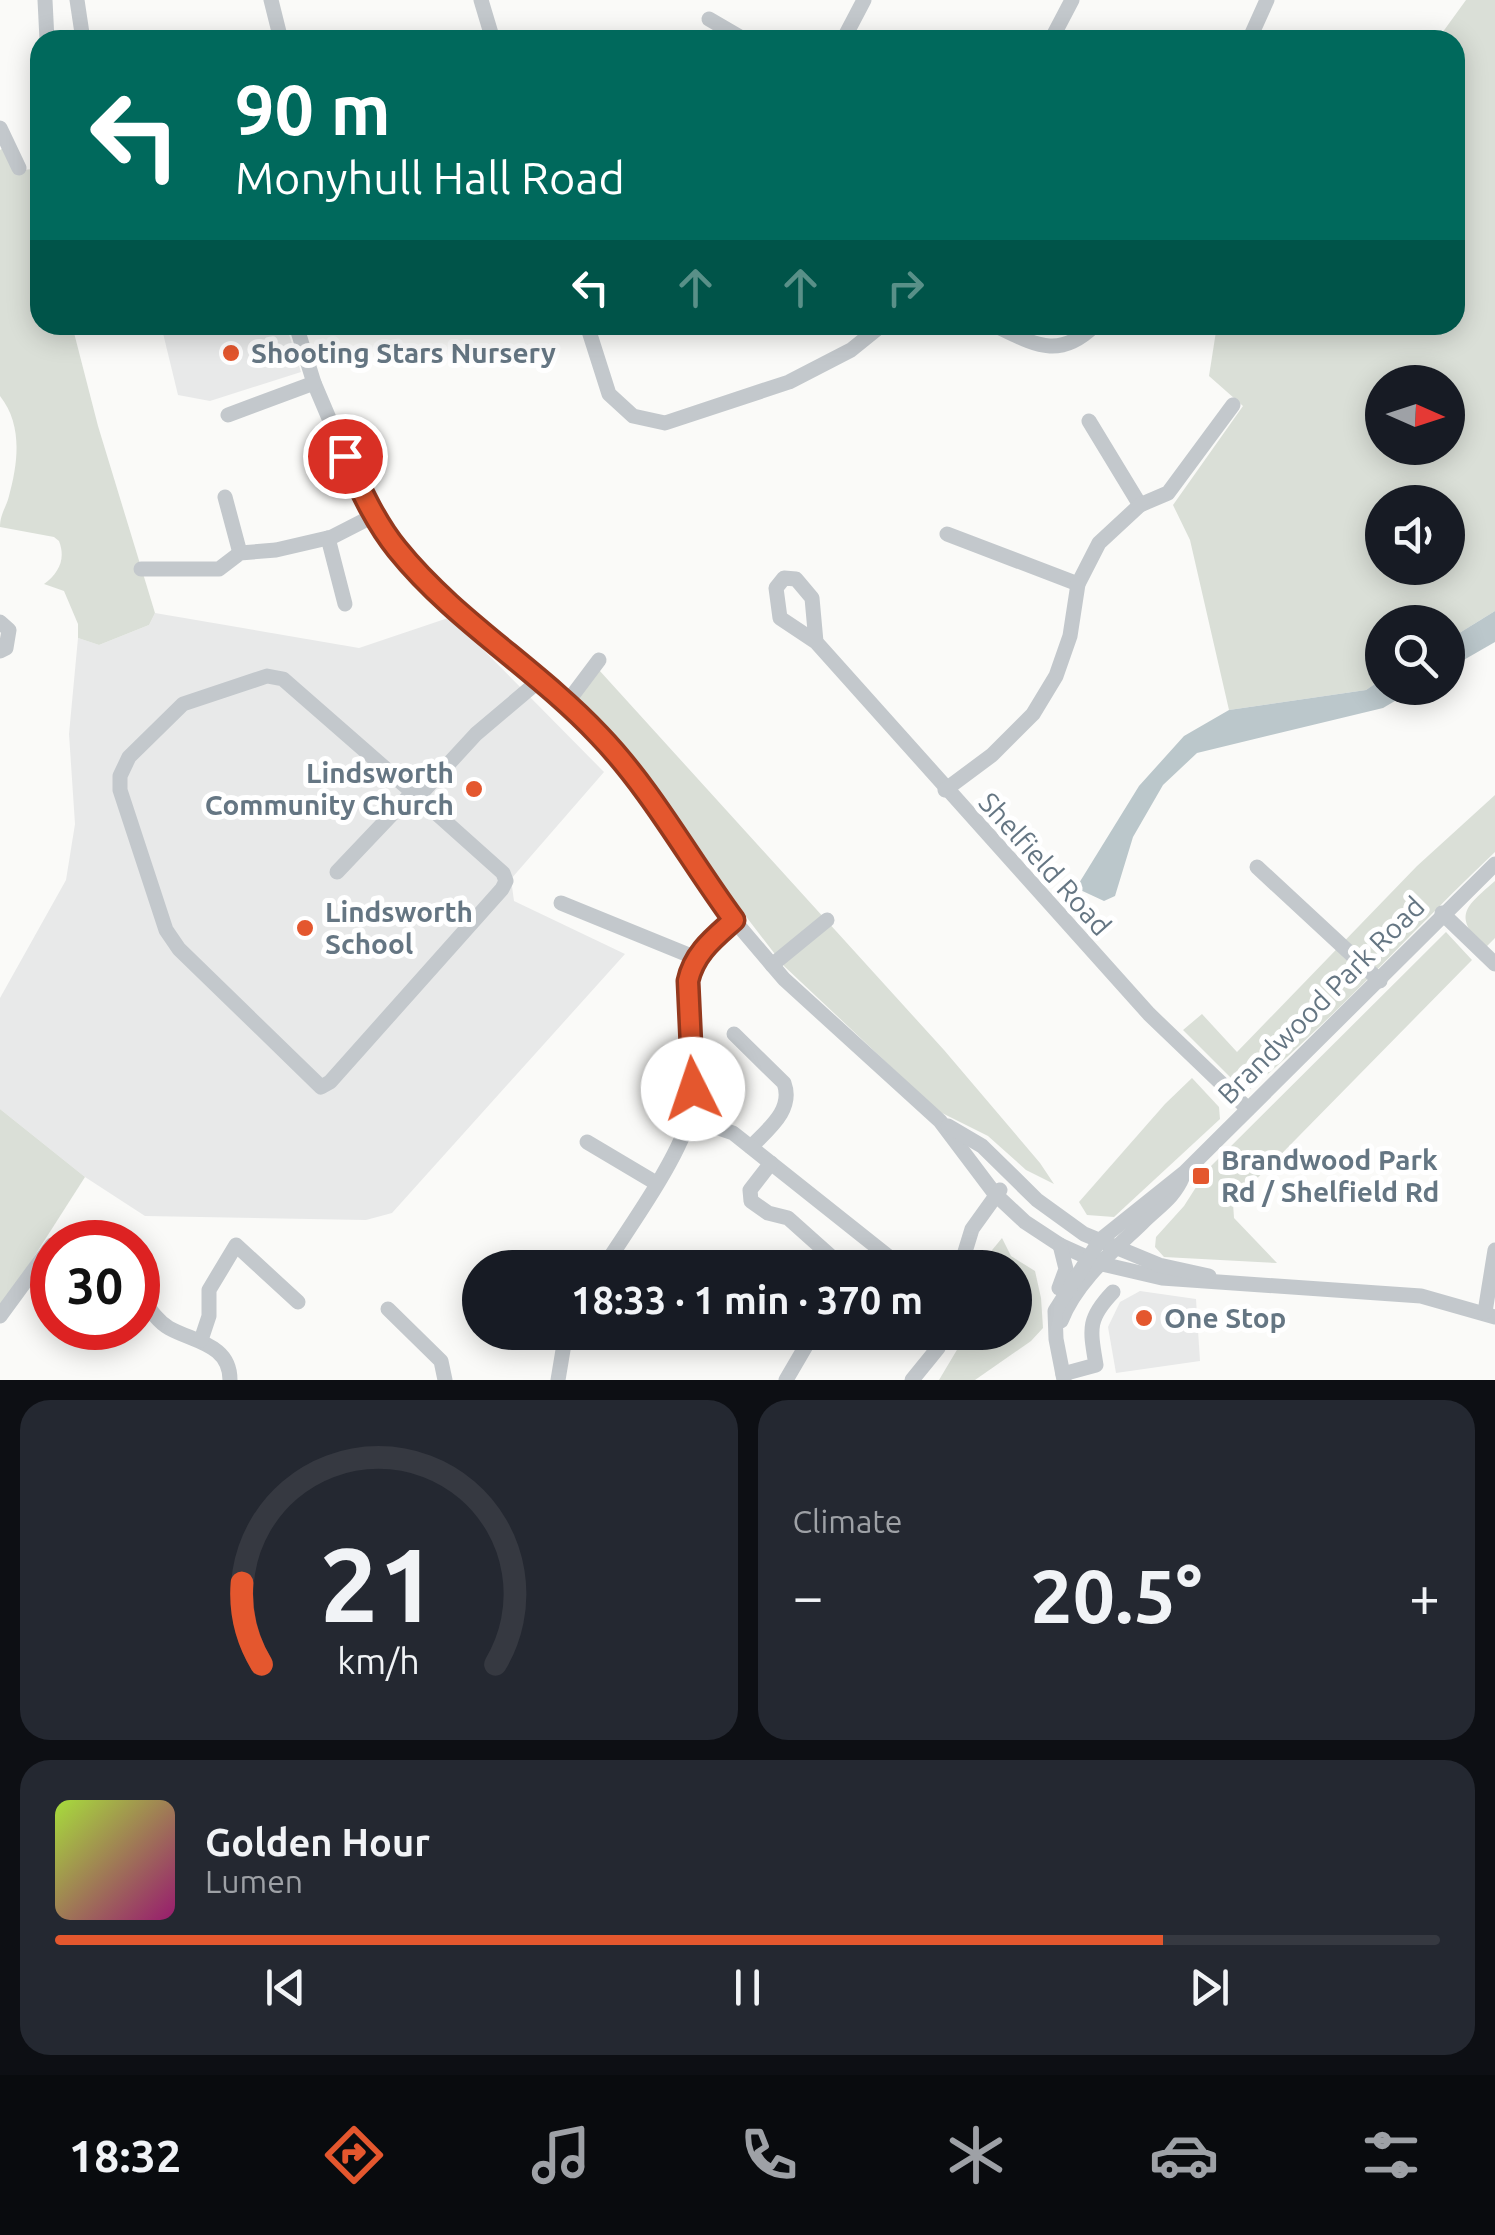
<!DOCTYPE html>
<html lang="en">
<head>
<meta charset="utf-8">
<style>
	:root { --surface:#171b24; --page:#242831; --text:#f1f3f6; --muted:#9ea1a6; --line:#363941; --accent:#e4572e }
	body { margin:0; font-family:Ubuntu,sans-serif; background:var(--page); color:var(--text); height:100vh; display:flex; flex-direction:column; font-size:38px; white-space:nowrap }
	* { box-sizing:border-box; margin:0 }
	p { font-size:32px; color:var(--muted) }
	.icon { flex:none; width:55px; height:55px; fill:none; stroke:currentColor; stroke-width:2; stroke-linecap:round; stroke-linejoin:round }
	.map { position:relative; height:1380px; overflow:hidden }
	.sheet { display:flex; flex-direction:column; gap:20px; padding:20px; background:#0d0f14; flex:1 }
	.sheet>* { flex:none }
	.guide { position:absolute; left:30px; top:30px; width:1435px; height:305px; border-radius:30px; box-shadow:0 5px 25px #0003; background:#00695c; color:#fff; overflow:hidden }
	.needle { width:65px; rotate:93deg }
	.tools { position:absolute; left:1365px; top:365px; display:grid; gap:20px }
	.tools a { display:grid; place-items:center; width:100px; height:100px; border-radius:50%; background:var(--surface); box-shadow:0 5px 25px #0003; font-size:50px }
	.speed { position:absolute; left:30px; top:1220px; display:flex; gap:20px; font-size:50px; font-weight:700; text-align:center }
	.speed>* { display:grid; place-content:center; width:130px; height:130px; border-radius:50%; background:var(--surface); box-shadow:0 5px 25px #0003; line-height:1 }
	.speed .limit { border:15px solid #d22; background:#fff; color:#111 }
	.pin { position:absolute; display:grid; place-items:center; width:85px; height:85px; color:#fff; margin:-42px; border:5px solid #fff; border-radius:50%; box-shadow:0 2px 10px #0007 }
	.me { position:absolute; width:110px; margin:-55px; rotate:356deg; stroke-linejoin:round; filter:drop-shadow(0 0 8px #0008) }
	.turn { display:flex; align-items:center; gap:35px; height:210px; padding:0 40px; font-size:45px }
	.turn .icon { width:130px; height:130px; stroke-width:2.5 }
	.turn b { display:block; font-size:70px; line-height:85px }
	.lanes { display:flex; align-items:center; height:95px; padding:0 40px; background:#0003; justify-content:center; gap:50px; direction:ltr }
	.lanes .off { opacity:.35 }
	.big { font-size:75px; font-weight:600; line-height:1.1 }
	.sheet .card { flex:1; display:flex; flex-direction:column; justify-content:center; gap:15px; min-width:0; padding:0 35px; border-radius:30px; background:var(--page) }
	.sheet .dial { align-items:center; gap:0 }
	.dial svg { height:260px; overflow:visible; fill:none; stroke:var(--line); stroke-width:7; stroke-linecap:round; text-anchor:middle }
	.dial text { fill:var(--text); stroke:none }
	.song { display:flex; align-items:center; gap:30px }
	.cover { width:120px; height:120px; border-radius:15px; background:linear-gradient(135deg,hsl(80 70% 55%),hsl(320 70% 35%)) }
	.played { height:10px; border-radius:5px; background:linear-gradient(90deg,var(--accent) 80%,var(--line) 80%) }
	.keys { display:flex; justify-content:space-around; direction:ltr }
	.heat { display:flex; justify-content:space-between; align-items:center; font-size:55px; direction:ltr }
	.sheet .tiles { flex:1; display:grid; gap:20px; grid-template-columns:1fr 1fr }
	.card:last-child { grid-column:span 2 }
	.trip { position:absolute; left:462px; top:1250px; width:570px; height:100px; border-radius:50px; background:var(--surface); box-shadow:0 5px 25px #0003; font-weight:600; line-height:100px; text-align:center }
	.menu { display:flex; height:160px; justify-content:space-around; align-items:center; background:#090b0e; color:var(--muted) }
	.menu .icon { width:70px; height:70px }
	.menu .selected { color:var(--accent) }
	.menu b { font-size:45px; color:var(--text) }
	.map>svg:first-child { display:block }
	.built { fill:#e8e9e9 }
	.green { fill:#dadfd7; fill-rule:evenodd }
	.water { fill:#bbc7cb }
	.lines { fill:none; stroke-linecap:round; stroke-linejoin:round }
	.minor { stroke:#c3c8cc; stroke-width:15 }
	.route-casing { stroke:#94391e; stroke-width:25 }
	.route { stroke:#e4572e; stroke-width:18 }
	.poi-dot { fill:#e4572e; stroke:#fff; stroke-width:4 }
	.labels { text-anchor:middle; stroke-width:10; stroke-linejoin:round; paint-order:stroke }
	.poi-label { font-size:28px; font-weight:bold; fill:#657683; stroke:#fff; text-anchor:start }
	.street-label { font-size:28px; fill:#657683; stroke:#fff }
</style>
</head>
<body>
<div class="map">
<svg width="1495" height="1380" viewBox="0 0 1495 1380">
	<rect width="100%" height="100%" fill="#fafaf8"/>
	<g class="built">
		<path d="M161,325H286L301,372L210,401L178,395Z"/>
		<path d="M155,613L359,648L451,617L604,772L511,879L514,901L625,954L392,1213L366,1220L145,1216L85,1177L0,1109V998L66,880L75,824L69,734L78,638L99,645L149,625Z"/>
		<path d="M1140,1291L1196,1299L1200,1361L1116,1373L1108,1327L1120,1302Z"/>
	</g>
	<g class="green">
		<path d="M1466,0H1495V611L1448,640V622H1382V679L1366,690L1229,710L1190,540L1173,505L1243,406L1209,376L1217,325H1455V40H1437ZM1382,382H1448V448H1382ZM1382,502H1448V568H1382Z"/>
		<path d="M3,148L16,171L32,169L40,198V325H72L98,426L155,613L149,625L99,645L78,638V624L64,591L44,584C59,573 66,559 59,541L54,537L0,527C0,514 6,508 9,496C18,463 23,425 0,396V150Z"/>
		<path d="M599,670L944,1050L1040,1163L1054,1184L1026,1170L988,1136L938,1111L784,966L578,697Z"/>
		<path d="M1495,795V852C1411,931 1336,1018 1248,1091L1242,1089L1183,1030L1202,1014L1237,1052L1417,866Z"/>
		<path d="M1495,881V938L1484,949C1454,915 1463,909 1495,881Z"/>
		<path d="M1446,932L1472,960L1233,1203L1234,1218L1277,1263L1164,1257L1155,1247L1156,1237L1184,1206L1207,1170Z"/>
		<path d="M1192,1078L1219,1107L1220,1119L1114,1217L1087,1215L1079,1202L1165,1104Z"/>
		<path d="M0,1109L85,1177L0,1310Z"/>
		<path d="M1002,1238L1011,1256L1035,1271L1041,1298L1043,1328L1031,1341L975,1380H939L967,1333L1015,1332V1268L985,1267L988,1255Z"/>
	</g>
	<g class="water">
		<path d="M1495,611V642L1448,669V640Z"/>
		<path d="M1382,679V688H1417L1383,708L1197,753L1163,785L1133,837L1115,896L1104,901L1076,888L1139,786L1184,736L1229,710L1366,690Z"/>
	</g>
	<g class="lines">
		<g class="minor">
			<path d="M45,0L47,40"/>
			<path d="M77,0L83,40"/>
			<path d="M271,0L281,40"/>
			<path d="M481,0L493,40"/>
			<path d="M709,19L745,40"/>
			<path d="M843,40L864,0"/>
			<path d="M1051,40L1072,0"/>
			<path d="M1249,40L1267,0"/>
			<path d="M0,128L19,168"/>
			<path d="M296,325L314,383L345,456L393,545L429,583L541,679L596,732L620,758L733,919L784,979L940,1121L995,1194L1025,1222L1060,1245L1102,1264L1162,1278L1421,1296L1495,1317"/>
			<path d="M587,325L609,394L633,416L665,423L789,382L851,350L882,325"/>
			<path d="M994,325C1034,344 1058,361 1095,325"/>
			<path d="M228,415L314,383"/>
			<path d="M1089,421L1140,505"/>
			<path d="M225,497L240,553"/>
			<path d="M947,534L1078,584"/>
			<path d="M328,538L345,604"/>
			<path d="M141,569H219L240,553L276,550L332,537L375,515"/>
			<path d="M0,622L9,630L6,648L0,651"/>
			<path d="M816,642L780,618L776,588L784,578L796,579L812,598L816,642L1149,1014L1248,1109"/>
			<path d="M566,704L599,660"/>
			<path d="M945,790L992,755L1033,714L1056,676L1070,636L1078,584L1099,543L1140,505L1168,493L1233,405"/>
			<path d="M418,797L283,679L267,676L183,704L129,757L120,776V790L166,930L179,949L321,1087L330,1082L502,889L506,881L503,873L418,797L476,734L541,679"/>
			<path d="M1257,867L1380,981"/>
			<path d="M337,872L413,792"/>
			<path d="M561,903L696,958"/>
			<path d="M1442,913L1495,964"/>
			<path d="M772,965L827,920"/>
			<path d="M734,1034L784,1083C794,1110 768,1129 751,1147"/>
			<path d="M689,1118L733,1133L903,1268"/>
			<path d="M948,1126L982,1146L1037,1200L1084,1234L1159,1265L1209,1276"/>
			<path d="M587,1142L656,1183"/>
			<path d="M771,1163L750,1190L751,1201L768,1213L788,1218L844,1268"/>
			<path d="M603,1268C630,1226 673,1167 689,1120C698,1090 689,1015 688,981C694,953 714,938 733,919"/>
			<path d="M960,1268L972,1229L1000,1190"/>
			<path d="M138,1279L144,1268"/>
			<path d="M1059,1288L1066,1269L1060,1245"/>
			<path d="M138,1292C147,1304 155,1320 169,1328C194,1342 230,1344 230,1380"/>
			<path d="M388,1309L441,1361L445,1380"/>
			<path d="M1485,1312L1495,1250"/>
			<path d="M0,1316L52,1245"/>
			<path d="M1061,1321C1076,1282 1113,1251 1142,1223C1159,1206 1174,1198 1183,1176"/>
			<path d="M201,1340L209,1316V1290L236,1245L298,1302"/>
			<path d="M1063,1374L1096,1365C1090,1329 1087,1319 1113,1292"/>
			<path d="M558,1380L566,1332"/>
			<path d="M786,1380L814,1332"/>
			<path d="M912,1380L938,1348L945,1332"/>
			<path d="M1064,1380L1056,1339L1055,1311L1100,1240L1185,1172L1495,864"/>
		</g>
	</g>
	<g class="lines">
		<g class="route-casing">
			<path id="route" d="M345,456C360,488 375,522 397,549C454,620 536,668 599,735C651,789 689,859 734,920C714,938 694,953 688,981L693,1089"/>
		</g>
		<use href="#route" class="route"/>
	</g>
	<g class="poi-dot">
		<circle cx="231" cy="353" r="10"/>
		<circle cx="474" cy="789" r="10"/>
		<circle cx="305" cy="928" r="10"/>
		<rect x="1191" y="1166" width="20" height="20" rx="5"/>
		<circle cx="1144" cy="1318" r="10"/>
	</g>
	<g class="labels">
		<g class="poi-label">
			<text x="251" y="363">Shooting Stars Nursery</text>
			<text x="454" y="783" text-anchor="end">Lindsworth<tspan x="454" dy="32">Community Church</tspan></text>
			<text x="325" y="922">Lindsworth<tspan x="325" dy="32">School</tspan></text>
			<text x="1221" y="1170">Brandwood Park<tspan x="1221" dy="32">Rd / Shelfield Rd</tspan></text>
			<text x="1164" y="1328">One Stop</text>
		</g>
		<g class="street-label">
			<text transform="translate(1045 864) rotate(48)" y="10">Shelfield Road</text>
			<text transform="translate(1321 1000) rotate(-45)" y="10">Brandwood Park Road</text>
		</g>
	</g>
</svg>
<div class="tools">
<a><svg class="needle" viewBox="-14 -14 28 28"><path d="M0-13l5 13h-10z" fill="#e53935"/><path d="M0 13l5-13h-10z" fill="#9ea1a6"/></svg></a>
<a><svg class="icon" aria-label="sound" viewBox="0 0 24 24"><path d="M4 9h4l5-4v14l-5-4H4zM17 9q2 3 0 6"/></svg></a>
<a><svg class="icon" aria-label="search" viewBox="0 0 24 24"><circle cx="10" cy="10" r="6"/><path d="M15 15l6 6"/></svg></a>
</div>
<div class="speed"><div class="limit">30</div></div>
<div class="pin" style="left:345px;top:456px;background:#d93025"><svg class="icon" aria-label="arrive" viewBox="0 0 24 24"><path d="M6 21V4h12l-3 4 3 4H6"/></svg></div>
<svg class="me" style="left:693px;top:1089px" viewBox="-20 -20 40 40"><circle r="19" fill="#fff"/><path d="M0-13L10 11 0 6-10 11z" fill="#e4572e"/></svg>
<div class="trip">18:33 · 1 min · 370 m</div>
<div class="guide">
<div class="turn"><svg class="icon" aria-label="left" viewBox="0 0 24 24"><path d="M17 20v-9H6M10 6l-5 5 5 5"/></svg><div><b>90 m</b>Monyhull Hall Road</div></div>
<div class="lanes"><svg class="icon" aria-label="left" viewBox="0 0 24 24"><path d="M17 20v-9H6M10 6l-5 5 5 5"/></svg><svg class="icon off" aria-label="ahead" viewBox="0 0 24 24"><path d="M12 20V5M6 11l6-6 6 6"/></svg><svg class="icon off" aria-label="ahead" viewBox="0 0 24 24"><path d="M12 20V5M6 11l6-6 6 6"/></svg><svg class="icon off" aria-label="right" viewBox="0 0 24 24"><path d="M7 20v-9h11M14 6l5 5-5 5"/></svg></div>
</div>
</div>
<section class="sheet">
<div class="tiles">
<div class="card dial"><svg viewBox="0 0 100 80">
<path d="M14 69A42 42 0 1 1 86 69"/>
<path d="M14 69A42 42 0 0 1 8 44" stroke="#e4572e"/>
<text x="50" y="56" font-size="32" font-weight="700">21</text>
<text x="50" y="72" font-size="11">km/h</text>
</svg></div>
<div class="card"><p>Climate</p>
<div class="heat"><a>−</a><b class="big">20.5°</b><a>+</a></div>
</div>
<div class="card">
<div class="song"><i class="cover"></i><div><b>Golden Hour</b><p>Lumen</p></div></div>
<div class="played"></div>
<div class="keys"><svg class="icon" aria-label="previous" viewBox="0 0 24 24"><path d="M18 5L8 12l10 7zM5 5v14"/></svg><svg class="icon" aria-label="pause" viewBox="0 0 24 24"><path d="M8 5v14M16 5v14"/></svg><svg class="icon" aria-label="next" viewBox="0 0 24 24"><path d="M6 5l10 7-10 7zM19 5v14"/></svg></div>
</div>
</div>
</section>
<nav class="menu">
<b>18:32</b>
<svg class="icon selected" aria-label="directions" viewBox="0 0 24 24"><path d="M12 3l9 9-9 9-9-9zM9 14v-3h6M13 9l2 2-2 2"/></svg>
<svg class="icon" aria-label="music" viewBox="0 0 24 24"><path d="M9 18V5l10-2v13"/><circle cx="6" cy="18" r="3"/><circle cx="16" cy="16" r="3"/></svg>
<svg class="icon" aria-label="phone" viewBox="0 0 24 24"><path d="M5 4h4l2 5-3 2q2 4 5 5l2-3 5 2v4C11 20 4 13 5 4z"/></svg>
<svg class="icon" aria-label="climate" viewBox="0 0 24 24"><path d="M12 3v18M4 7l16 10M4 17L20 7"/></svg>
<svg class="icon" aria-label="car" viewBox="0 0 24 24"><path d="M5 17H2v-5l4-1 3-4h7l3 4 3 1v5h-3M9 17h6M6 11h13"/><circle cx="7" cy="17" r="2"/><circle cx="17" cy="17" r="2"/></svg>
<svg class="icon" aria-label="filters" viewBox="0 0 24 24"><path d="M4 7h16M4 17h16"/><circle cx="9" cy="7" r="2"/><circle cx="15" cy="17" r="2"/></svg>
</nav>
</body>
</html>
